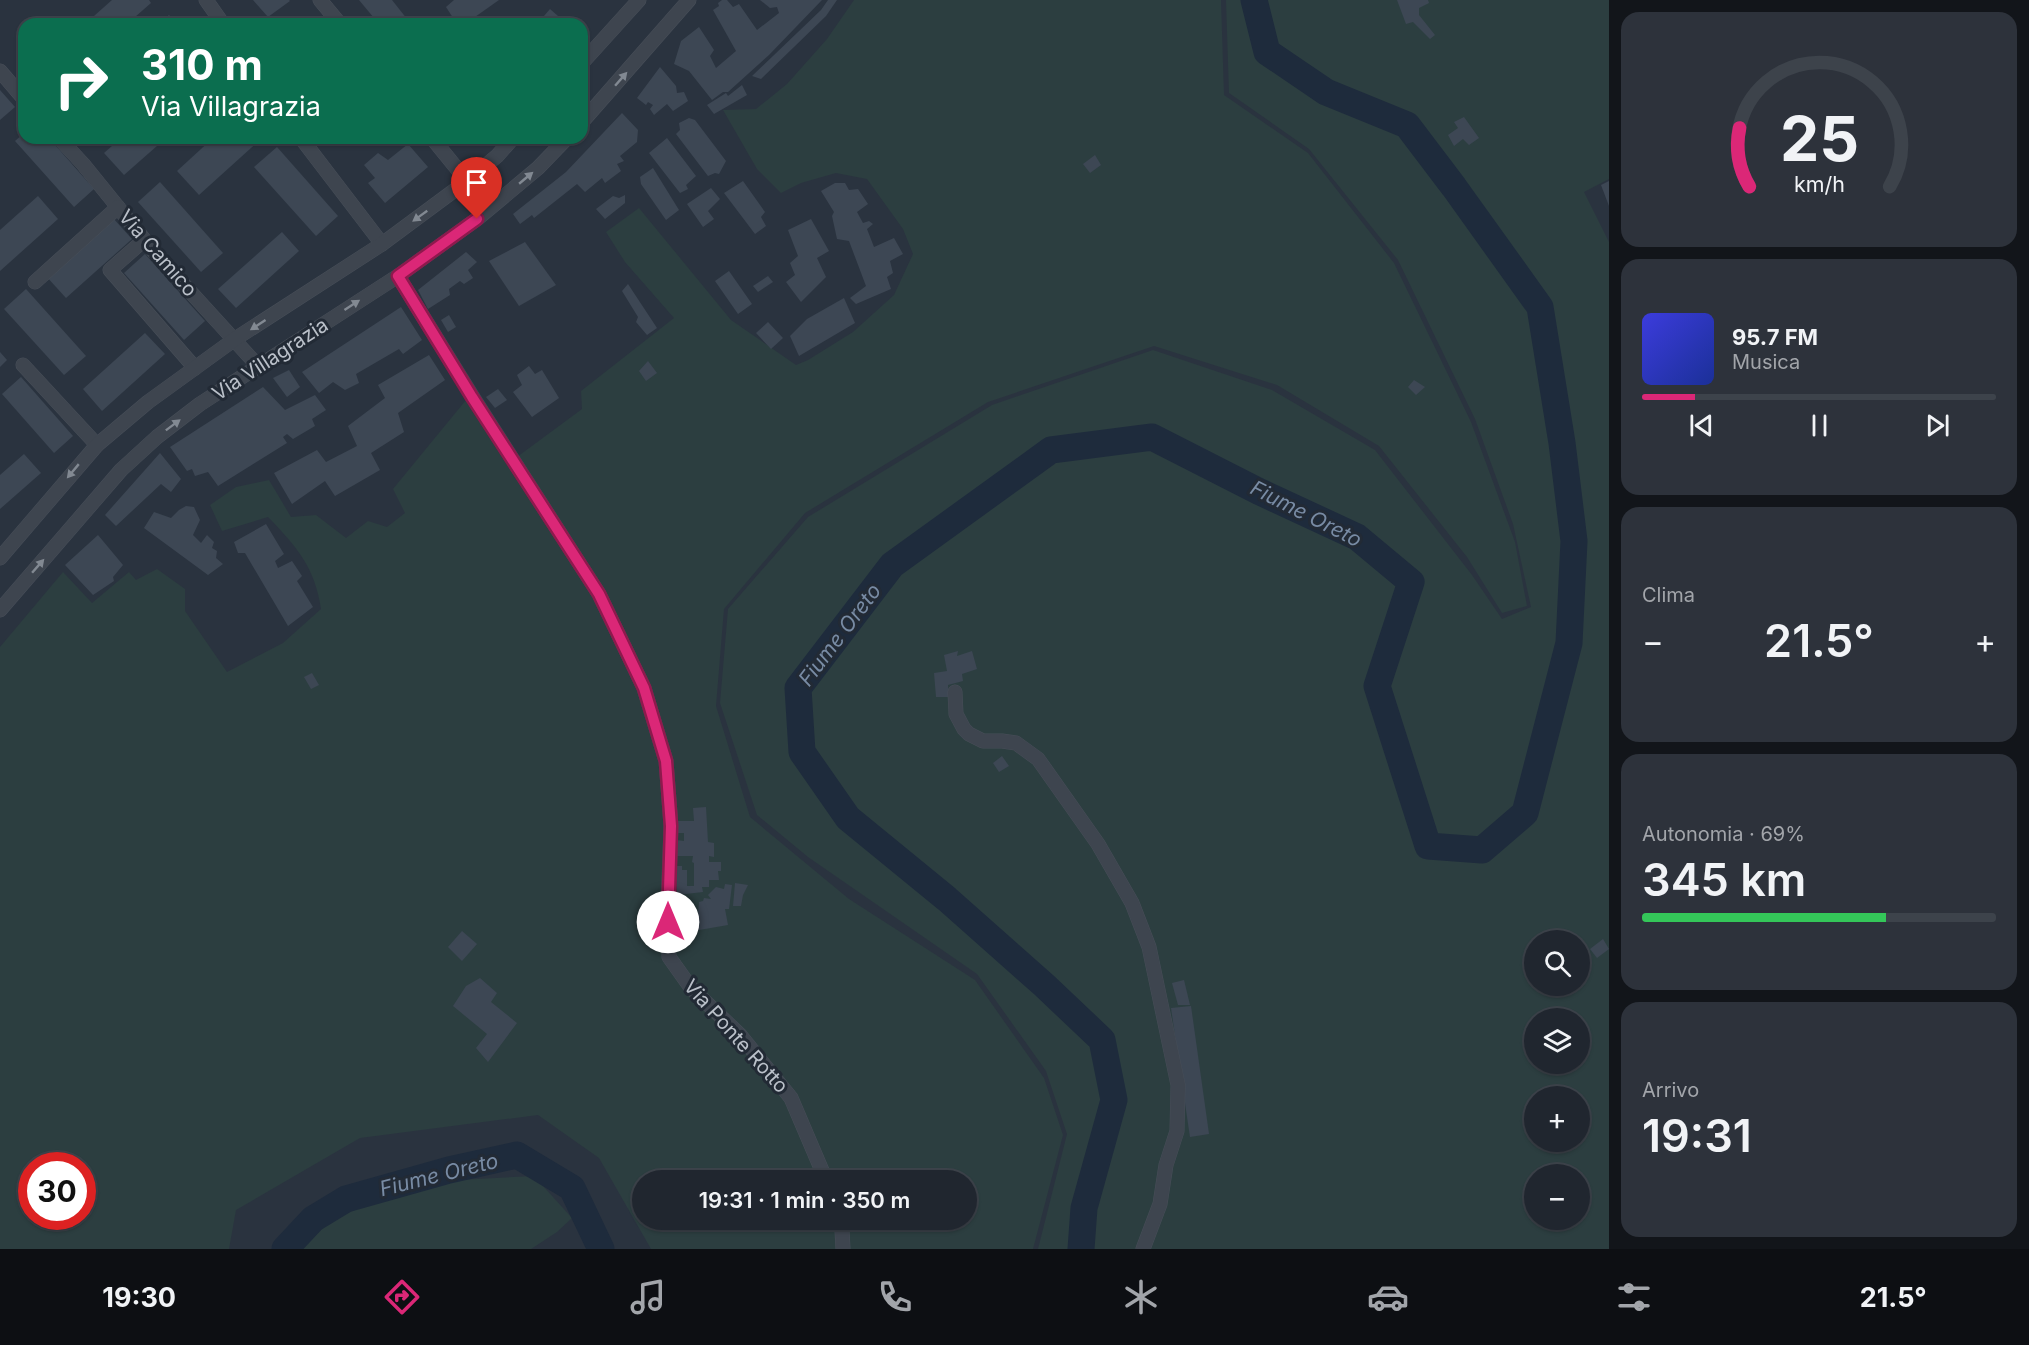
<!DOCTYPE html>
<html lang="it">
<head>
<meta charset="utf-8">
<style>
	:root { --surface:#20262f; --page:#2d323b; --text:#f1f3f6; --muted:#a2a5aa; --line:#3d434b; --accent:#db2777 }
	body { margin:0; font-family:Inter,sans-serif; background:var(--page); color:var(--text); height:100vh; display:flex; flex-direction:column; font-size:22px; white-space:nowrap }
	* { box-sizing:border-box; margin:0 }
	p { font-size:20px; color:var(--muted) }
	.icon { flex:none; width:33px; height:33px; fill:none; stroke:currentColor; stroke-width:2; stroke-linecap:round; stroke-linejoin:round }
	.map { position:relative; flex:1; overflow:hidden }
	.sheet { display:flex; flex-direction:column; gap:12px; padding:12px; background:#12151a; width:420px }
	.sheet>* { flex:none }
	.banner { position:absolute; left:18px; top:18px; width:570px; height:126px; border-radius:18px; box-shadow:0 2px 4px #0004,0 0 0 2px var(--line); background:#0b6e4f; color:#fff; overflow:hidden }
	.controls { position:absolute; left:1524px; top:930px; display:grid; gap:12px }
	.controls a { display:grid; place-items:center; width:66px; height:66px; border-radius:50%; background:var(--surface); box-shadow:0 2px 4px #0004,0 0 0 2px var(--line); font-size:30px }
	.speed { position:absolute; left:18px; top:1152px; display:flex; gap:12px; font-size:30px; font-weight:700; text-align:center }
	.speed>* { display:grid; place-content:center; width:78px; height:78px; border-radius:50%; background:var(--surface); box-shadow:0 2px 4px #0004,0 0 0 2px var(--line); line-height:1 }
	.speed .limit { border:9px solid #d22; background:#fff; color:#111 }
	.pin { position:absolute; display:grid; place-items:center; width:51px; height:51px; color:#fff; margin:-62px -26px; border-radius:50% 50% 50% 0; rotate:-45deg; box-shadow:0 0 6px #0007 }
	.pin .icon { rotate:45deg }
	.me { position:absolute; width:66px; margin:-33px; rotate:0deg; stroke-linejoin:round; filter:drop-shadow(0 0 4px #0008) }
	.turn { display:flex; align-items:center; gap:21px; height:126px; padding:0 24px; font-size:27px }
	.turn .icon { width:78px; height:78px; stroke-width:2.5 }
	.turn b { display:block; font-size:42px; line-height:51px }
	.big { font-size:45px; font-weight:600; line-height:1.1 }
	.sheet .widget { flex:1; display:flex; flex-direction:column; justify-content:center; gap:9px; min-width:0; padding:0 21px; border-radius:18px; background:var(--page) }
	.sheet .dial { align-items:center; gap:0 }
	.dial svg { height:156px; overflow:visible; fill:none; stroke:var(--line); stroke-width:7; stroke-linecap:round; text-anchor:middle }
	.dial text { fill:var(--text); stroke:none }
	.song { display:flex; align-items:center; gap:18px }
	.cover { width:72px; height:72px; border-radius:9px; background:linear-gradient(135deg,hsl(240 70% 55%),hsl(230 70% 35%)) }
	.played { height:6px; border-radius:3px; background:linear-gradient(90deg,var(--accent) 15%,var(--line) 15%) }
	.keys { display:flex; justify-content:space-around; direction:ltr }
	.heat { display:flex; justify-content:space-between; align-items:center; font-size:33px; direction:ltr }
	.charge { height:9px; border-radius:4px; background:linear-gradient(90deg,#34c759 69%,var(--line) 0) }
	.trip { position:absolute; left:632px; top:1170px; width:345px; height:60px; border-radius:30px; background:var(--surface); box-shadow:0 2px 4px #0004,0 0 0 2px var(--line); font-weight:600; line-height:60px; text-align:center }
	.tabs { display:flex; height:96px; justify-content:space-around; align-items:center; background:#0d0f13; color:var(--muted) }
	.tabs .icon { width:42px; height:42px }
	.tabs .on { color:var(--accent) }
	.tabs b { font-size:27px; color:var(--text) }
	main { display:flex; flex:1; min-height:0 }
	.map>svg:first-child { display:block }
	.green { fill:#2c3e40; fill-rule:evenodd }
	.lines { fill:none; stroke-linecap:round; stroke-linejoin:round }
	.river { stroke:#1e2b3c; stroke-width:27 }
	.building { fill:#3d4754 }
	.street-casing { stroke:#474e58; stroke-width:15 }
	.street { stroke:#3e454f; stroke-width:14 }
	.oneway { fill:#828992 }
	.route-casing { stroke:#8e194d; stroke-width:15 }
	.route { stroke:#db2777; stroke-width:10 }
	.labels { text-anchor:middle; stroke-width:6; stroke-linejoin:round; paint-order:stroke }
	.street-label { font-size:20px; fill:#bac0c9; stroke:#222a35 }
	.water-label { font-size:21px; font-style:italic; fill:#788ba4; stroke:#222a35 }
</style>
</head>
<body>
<main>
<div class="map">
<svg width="1609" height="1249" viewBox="0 0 1609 1249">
	<rect width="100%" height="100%" fill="#2a333f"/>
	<g class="green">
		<path d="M854,0H1221L1224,95L1308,153L1394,263L1471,422L1515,542L1527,606L1502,613L1467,557L1379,446L1277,385L1154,346L988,402L805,513L724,609L716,706L750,817L849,899L975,980L1044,1078L1063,1135L1033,1249H651L599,1158L538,1115L360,1138L236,1210L229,1249H0V647L63,572L92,603L129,572L136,580L157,569L185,589V611L227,672L283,643L321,609C315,567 296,546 268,517L222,531L210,505L236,487L269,480L291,517L316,515L346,538L368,521L387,527L405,513L393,489L466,400L503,451L517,457L582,409L581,391L674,318L625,262L606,232L639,208L731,320L796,365L808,360L853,332L894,295L913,254L903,229L867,179L836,173L801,183L781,193L757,169L723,110L756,109L787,84L827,39ZM32,1166H82V1216H32ZM642,1180H966V1220H642Z"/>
		<path d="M1226,0H1609V179L1584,192L1609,242V1249H1038L1067,1134L1046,1071L977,974L808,857L757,815L720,703L728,609L808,517L992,405L1153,350L1272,390L1375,450L1472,575L1502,619L1531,607L1513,524L1475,419L1398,260L1309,149L1229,93ZM1534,940H1580V986H1534ZM1534,1018H1580V1064H1534ZM1534,1096H1580V1142H1534ZM1534,1174H1580V1220H1534Z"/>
		<path d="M534,1176L572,1218L557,1232L531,1249H300L333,1219L386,1197L458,1180Z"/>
	</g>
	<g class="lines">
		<g class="river">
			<path d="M285,1249L313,1219L346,1199L449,1170L517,1155L572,1188L601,1249"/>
			<path d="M1081,1249L1084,1208L1114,1100L1102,1040L1044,985L947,899L848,818L802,752L798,688L892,565L1051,450L1152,437L1258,491L1357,537L1411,582L1377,686L1428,846L1482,850L1525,813L1569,643L1574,541L1562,443L1540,307L1454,187L1407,125L1326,92L1267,52L1254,0"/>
		</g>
	</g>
	<g class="building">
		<path d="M112,0H149L151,3L127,24H85Z"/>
		<path d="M253,0H289L290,1L268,17Z"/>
		<path d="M359,0H392L411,24H379Z"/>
		<path d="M454,0H499L465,24H457L446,7Z"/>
		<path d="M722,0H727L733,7L739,4L757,30L779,13L777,7L770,8L760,0H822L769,55L728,92H723L712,100L689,71L674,64L681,41L699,27L714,50L710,56L716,68L736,51L713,10L719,6L718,3Z"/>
		<path d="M828,0H837L826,16L761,79L752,76L821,10Z"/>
		<path d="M1397,0H1428L1429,3L1419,8V15L1435,35L1430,39L1413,22L1406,24Z"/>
		<path d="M550,9L566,23L565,24H537Z"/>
		<path d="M169,15L177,24H159Z"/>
		<path d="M660,67L676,86L677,93L684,92L688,101L673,111L667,104L654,115L650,109L653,105L648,102L646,105L637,98Z"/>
		<path d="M742,85L747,95L714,114L707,105L726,93L728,96Z"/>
		<path d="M0,90L15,107L0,120Z"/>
		<path d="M622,113L638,130L637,142L620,156L624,161L617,164L621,171L605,183L602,178L585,192L577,184L534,218L532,215L520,224L513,214L566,172Z"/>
		<path d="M1464,117L1479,138L1469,145L1463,139L1454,146L1448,135L1458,128L1454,122Z"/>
		<path d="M689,118L695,120L726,161L719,174L715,173L708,176L676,134L680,130L679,123Z"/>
		<path d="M24,133V138H49L94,189L74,207L15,141Z"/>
		<path d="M121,138H166L124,175L104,153Z"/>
		<path d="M213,138H262L199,195L177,171Z"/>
		<path d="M667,138L696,176L686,185L688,189L680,193L649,153Z"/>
		<path d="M408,144L428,167L385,203L368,183L375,178L364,165L378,153L388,160Z"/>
		<path d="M277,147L338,216L316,236L254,167Z"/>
		<path d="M1095,155L1101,165L1090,173L1083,164Z"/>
		<path d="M653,168L679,210L666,220L641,184L640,177Z"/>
		<path d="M743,181L765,212L761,217L766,226L755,234L724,193Z"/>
		<path d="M1609,181V206L1601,185Z"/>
		<path d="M160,182L223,253L201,272L138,202Z"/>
		<path d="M835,183H845L849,190L858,189L868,204L857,212L863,223L869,221L873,224L867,229L874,247L894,238L903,254L890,261L893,273L887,277L891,289L856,304L850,298L866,286L849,241L837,239L832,216L834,212L821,191Z"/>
		<path d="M711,188L720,199L708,211L714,219L703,227L687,204Z"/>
		<path d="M625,195V203L605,219L596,209L613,196L619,198Z"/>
		<path d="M38,196L58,219L0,271V230Z"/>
		<path d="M112,217L132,239L66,298L46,276Z"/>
		<path d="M811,219L829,251L817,258L826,277L801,302L786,282L795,275L790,263L798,256L788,230Z"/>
		<path d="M282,232L299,251L236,308L218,289Z"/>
		<path d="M525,242L556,285L519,306L489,261Z"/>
		<path d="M466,252L477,262L468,270L473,278L464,284L460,281L449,289L450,295L428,309L418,290Z"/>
		<path d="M145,254L205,321L184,340L124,273Z"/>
		<path d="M729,271L752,304L738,314L715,281Z"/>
		<path d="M768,276L773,282L758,292L753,286Z"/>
		<path d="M628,284L657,328L647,335L636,322L638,317L622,291Z"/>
		<path d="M26,289L86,356L64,375L4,309Z"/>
		<path d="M844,298L855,323L799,356L790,336L807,319Z"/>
		<path d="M401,307L422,340L403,354L399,349L356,374L359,383L345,390L333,382L319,393L302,372Z"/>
		<path d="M449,315L456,327L448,332L441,320Z"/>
		<path d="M768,322L783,338L771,349L756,333Z"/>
		<path d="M145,333L165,354L102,411L83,389Z"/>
		<path d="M0,352L7,360L0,367Z"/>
		<path d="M429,355L445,380L398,413L404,432L371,453L380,470L335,496L325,481L292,504L274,473L317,450L326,462L357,446L348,426L385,398L378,385Z"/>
		<path d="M648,361L657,373L646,381L639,371Z"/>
		<path d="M529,366L535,374L542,370L559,398L532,417L513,392L522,385L517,375Z"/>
		<path d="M289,370L300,387L287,397L273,378Z"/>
		<path d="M21,377L73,436L54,453L2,394Z"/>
		<path d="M1414,380L1425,387L1416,395L1408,387Z"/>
		<path d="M263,387L285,410L315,395L326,410L312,419L315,426L293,439L287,434L283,437L287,443L218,486L208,472L195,476L192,469L187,471L170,447Z"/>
		<path d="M498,389L507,400L495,408L486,397Z"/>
		<path d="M160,453L181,479L171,492L161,484L116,526L105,515Z"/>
		<path d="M24,454L41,473L0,509V475Z"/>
		<path d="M186,506L194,507L200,520L193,535L201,543L207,535L214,542L212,548L217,551L216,558L223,564L208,575L144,528L154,512L171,518L179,510Z"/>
		<path d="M266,524L284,554L275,561L278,568L292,561L302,576L297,581L313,607L288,626L245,553H238L234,542Z"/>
		<path d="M98,535L123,565L113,577L114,581L93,595L65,565Z"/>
		<path d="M958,651L957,656L972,651L977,669L962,674L963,681L948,685L949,697H936L934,673L947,671L944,655Z"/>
		<path d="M312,673L319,685L311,689L304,677Z"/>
		<path d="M1002,756L1009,766L999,772L993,763Z"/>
		<path d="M706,807L708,842L714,843V857L709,856V862H721V871H718L719,880H709V887H702L703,892L677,895L676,866H682V870H687V886H694V863L692,862L693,856H675L676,840L684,841V833H678V821H694L693,808Z"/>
		<path d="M735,883L748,885L743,895L741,906H733Z"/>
		<path d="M725,884L732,885L729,909H725L728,925L682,933L678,919L698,915L699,902L703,901L704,898L711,899L708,895L716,887L724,889Z"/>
		<path d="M462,931L477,944L462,961L448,947Z"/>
		<path d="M1603,939L1609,949L1597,958L1590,949Z"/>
		<path d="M480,978L497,993L491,1002L517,1023L488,1062L476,1048L487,1034L453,1006L466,986Z"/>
		<path d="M1184,980L1190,1005H1178L1172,983Z"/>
		<path d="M1191,1006L1209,1134L1190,1137L1171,1008Z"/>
	</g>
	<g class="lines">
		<g class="street-casing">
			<g id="street">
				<path d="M206,0L223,24"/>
				<path d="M320,0L340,24"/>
				<path d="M582,63L639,0"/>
				<path d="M0,71L24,99"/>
				<path d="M582,122L689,0"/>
				<path d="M59,138L83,164L155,253L258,366"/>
				<path d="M301,138L382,244"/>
				<path d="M432,138L467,181"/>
				<path d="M144,240L110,270L195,368"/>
				<path d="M398,276L474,399L599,594L644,688L666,761L671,826L668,905L669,957L691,988L740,1035L791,1098L826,1180"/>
				<path d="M35,282L118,207"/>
				<path d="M23,365L97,445"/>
				<path d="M0,558L97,445L148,402L235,339L382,244L467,181L497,156L513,138"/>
				<path d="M0,610L121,470L157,437L200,404L398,276L477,219L538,168L567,138"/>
				<path d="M955,692L956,714L964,729L969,734L983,741H1002L1016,743L1038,759L1098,844L1132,903L1149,947L1178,1085L1177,1131L1166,1165L1160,1204L1143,1249"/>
				<path d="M839,1220L842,1230L843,1249"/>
			</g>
		</g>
		<use href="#street" class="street"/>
	</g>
	<defs><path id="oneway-solid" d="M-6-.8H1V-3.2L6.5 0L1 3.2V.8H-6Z" transform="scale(1.5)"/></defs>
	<g class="oneway">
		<use href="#oneway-solid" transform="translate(621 79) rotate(-49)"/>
		<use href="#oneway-solid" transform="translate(526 178) rotate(-40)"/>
		<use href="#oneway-solid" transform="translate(420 216) rotate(144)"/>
		<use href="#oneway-solid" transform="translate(352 305) rotate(-33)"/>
		<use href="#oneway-solid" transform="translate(258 325) rotate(147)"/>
		<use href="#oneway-solid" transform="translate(173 425) rotate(-37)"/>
		<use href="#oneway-solid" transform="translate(73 471) rotate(130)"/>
		<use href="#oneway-solid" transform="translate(38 566) rotate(-49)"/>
	</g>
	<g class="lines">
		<g class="route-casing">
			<path id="route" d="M477,219L398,276L472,397L599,594L644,688L666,761L671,826L668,922"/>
		</g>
		<use href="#route" class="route"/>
	</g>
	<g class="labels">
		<g class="street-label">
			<text transform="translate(158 253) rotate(49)" y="7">Via Camico</text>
			<text transform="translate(270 359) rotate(-33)" y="7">Via Villagrazia</text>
			<text transform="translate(736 1036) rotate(48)" y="7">Via Ponte Rotto</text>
		</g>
		<g class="water-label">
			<text transform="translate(1306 514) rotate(27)" y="7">Fiume Oreto</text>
			<text transform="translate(840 635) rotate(-53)" y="7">Fiume Oreto</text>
			<text transform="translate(439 1175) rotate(-14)" y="7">Fiume Oreto</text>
		</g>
	</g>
</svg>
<div class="controls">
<a><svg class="icon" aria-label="search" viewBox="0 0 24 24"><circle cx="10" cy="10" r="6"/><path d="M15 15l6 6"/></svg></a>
<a><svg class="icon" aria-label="layers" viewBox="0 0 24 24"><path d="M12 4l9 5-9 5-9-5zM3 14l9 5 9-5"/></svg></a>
<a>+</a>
<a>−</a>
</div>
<div class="speed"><div class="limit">30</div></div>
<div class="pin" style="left:477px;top:219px;background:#d93025"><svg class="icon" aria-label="arrive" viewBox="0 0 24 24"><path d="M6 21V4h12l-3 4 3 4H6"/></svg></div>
<svg class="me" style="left:668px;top:922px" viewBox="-20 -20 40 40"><circle r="19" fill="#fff"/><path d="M0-13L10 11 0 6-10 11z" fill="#db2777"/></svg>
<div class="trip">19:31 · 1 min · 350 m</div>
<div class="banner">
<div class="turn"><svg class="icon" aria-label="right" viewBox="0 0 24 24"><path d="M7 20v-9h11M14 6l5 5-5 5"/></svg><div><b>310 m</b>Via Villagrazia</div></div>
</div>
</div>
<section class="sheet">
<div class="widget dial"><svg viewBox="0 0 100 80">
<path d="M14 69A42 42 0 1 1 86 69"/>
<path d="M14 69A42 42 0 0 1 9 39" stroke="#db2777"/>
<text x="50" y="56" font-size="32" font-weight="700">25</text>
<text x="50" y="72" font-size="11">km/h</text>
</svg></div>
<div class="widget">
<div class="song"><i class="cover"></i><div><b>95.7 FM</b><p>Musica</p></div></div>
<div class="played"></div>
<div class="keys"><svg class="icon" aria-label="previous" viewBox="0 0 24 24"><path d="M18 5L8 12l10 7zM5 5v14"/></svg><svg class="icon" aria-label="pause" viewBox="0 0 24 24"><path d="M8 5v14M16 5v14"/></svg><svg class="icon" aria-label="next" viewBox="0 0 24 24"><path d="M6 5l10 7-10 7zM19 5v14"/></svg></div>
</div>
<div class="widget"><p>Clima</p>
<div class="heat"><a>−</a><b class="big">21.5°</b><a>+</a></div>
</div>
<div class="widget"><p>Autonomia · 69%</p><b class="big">345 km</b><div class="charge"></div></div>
<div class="widget"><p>Arrivo</p><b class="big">19:31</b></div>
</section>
</main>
<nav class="tabs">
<b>19:30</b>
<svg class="icon on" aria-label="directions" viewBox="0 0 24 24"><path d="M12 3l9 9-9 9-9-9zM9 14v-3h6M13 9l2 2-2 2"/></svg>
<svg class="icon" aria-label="music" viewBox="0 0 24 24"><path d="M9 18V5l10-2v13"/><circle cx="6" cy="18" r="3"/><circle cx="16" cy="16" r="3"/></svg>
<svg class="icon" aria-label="phone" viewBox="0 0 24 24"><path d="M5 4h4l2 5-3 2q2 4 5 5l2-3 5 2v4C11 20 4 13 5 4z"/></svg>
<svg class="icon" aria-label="climate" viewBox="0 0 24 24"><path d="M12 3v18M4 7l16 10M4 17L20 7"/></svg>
<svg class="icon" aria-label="car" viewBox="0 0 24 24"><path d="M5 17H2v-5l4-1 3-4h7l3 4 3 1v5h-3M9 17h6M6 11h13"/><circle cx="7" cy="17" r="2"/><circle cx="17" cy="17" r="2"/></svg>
<svg class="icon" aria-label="filters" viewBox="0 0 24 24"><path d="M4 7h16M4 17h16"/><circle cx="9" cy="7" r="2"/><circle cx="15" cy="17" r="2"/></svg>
<b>21.5°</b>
</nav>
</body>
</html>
